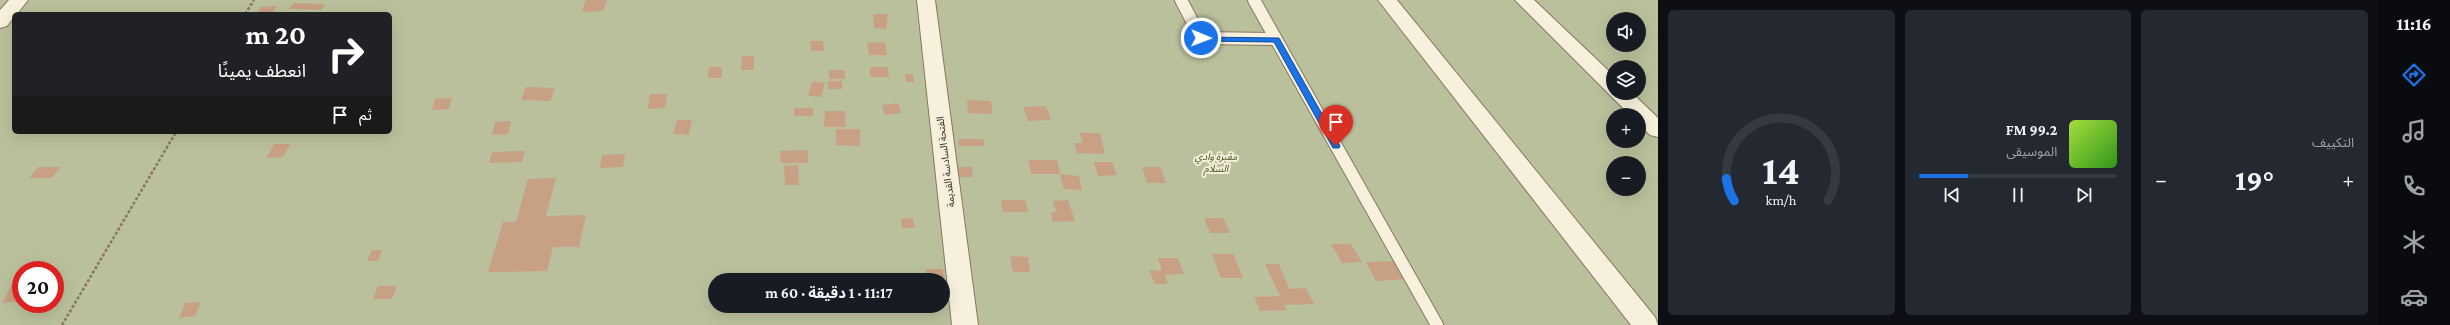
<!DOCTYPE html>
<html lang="ar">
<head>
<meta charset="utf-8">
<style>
	:root { --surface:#171b24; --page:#242831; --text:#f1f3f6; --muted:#9ea1a6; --line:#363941; --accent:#1a73e8 }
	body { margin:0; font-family:"Crimson Pro","Noto Sans Arabic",serif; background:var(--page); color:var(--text); direction:rtl; height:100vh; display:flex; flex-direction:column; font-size:15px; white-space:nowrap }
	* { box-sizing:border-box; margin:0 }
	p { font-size:13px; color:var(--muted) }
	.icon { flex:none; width:22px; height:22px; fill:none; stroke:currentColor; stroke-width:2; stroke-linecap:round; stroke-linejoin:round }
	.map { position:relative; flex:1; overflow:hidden; direction:ltr }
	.sheet { display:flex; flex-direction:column; gap:10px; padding:10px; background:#0d0f14; width:720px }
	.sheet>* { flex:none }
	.banner { position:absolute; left:12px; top:12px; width:380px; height:122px; border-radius:6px; box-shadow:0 4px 16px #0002; direction:rtl; background:#202124; color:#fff; overflow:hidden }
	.controls { position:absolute; left:1606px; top:12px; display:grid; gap:8px }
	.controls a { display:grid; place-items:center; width:40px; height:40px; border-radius:50%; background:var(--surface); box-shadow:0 4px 16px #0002; font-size:20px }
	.speed { position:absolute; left:12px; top:261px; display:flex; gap:8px; font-size:20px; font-weight:700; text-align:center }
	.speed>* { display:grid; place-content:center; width:52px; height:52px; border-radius:50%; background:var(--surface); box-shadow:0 4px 16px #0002; line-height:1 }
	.speed .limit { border:6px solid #d22; background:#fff; color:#111 }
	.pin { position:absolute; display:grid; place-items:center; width:34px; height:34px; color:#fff; margin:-41px -17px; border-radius:50% 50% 50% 0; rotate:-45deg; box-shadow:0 0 4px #0007 }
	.pin .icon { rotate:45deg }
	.me { position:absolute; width:44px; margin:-22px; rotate:91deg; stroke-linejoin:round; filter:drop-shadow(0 0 3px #0008) }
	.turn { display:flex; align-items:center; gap:14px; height:84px; padding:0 20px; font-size:18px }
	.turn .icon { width:52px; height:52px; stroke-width:2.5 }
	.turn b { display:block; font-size:28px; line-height:34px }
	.then { display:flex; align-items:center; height:38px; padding:0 20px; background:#0003; gap:8px; font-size:15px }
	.big { font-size:30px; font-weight:700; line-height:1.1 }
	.sheet .tile { flex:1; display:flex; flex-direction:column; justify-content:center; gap:6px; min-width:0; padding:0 14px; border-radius:6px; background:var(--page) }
	.sheet .dial { align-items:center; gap:0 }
	.dial svg { height:104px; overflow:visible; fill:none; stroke:var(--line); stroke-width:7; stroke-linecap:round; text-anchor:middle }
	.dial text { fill:var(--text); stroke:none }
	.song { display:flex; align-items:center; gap:12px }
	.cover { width:48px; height:48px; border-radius:6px; background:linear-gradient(135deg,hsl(80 70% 55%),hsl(110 70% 35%)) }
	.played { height:4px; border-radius:2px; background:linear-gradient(90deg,var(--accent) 25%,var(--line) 25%) }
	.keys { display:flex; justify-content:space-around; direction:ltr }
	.heat { display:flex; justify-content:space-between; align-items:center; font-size:22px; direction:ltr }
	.sheet .tiles { flex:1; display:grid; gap:10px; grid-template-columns:repeat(3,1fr) }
	.trip { position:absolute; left:708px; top:273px; width:242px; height:40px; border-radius:20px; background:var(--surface); box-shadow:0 4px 16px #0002; font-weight:700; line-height:40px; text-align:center; direction:rtl }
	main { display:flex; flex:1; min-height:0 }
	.dock { display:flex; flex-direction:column; width:72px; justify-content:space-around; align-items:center; background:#090b0e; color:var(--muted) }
	.dock .icon { width:28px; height:28px }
	.dock .active { color:var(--accent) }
	.dock b { font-size:18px; color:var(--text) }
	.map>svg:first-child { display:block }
	.cemetery { fill:#bbc09c; fill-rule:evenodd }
	.building { fill:#c8a083 }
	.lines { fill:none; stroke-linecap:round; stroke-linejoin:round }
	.service-casing { stroke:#88765f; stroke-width:14 }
	.minor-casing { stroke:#88765f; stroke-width:2 }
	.path { stroke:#88765f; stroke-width:2.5; stroke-dasharray:3 2; stroke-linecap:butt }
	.service { stroke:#f7f0dd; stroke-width:12 }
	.minor { fill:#f7f0dd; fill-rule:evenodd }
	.route { fill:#1a73e8; stroke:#114b97 }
	.labels { text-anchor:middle; stroke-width:4; stroke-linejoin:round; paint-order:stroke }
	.park-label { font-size:10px; font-style:italic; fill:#49552a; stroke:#f4edd9 }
	.street-label { font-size:10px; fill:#3a2e22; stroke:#f4edd9 }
</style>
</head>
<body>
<main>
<nav class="dock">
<b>11:16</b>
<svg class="icon active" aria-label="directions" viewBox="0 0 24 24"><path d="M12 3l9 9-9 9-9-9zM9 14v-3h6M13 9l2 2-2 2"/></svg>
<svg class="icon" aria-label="music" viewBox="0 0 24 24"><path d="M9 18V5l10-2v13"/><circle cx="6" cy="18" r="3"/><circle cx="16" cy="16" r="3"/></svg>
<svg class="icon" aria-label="phone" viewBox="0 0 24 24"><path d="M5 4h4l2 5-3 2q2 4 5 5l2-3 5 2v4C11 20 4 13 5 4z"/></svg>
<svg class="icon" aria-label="climate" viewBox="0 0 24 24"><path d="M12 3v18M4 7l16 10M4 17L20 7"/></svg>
<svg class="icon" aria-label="car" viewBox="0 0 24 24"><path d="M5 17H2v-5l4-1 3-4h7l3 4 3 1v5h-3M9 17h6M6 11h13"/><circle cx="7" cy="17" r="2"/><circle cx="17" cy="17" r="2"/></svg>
</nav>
<section class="sheet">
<div class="tiles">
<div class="tile"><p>التكييف</p>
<div class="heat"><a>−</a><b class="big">19°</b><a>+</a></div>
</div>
<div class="tile">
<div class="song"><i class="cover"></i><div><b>99.2 FM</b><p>الموسيقى</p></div></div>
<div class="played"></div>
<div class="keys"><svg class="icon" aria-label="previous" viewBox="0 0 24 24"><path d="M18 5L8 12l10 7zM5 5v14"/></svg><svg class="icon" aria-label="pause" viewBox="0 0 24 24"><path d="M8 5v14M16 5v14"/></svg><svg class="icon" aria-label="next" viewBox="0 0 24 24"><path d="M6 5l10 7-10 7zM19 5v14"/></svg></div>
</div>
<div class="tile dial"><svg viewBox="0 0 100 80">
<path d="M14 69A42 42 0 1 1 86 69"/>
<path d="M14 69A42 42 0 0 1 8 52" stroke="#1a73e8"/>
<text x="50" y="56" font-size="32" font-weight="700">14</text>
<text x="50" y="72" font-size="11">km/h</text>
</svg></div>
</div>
</section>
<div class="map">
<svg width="1658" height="325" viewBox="0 0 1658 325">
	<rect width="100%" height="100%" fill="#ece3ca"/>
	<path class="cemetery" d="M0,0H1658V325H0ZM14,14H390V132H14ZM1613,19H1639V45H1613ZM1613,67H1639V93H1613ZM1613,115H1639V141H1613ZM1613,163H1639V189H1613ZM21,270H55V304H21ZM715,280H943V306H715Z"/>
	<g class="building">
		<path d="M586,0H607L603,11L582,12Z"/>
		<path d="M294,3L325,4L321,10L289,9Z"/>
		<path d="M277,6L272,14H257L261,7Z"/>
		<path d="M873,14H888L886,29L874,28Z"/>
		<path d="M810,41H823L824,51H811Z"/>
		<path d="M885,42L887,55H869L867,43Z"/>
		<path d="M742,56H754V70H741Z"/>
		<path d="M709,67H722V78H708Z"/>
		<path d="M870,67H888L889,77H870Z"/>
		<rect x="829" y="70" width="16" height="9"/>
		<path d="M905,74H913L914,82H906Z"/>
		<rect x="828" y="81" width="14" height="8"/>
		<path d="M812,82L825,83L821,97L808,96Z"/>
		<path d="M526,87L555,88L550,101L521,100Z"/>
		<path d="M650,94H667L665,108L648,109Z"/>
		<path d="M452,98L449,109L432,110L435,99Z"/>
		<path d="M967,100L991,101L993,114L968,113Z"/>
		<path d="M898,103L901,113L885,115L882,105Z"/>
		<path d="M1046,106L1051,120L1028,121L1023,107Z"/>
		<rect x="794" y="108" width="19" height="8"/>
		<path d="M825,111H845L846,127H824Z"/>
		<path d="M677,120H692L689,135L673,134Z"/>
		<path d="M511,121L508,134L492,135L495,122Z"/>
		<path d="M836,129H860V146L836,145Z"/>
		<path d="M1080,133H1100L1105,154L1077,153L1074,143H1083Z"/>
		<path d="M958,139H983L985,146H959Z"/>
		<path d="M274,144H290L283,157L266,158Z"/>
		<path d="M808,150V163H781L780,151Z"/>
		<path d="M525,151L522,162L489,163L492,152Z"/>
		<path d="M625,154L623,167L600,168L602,155Z"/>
		<path d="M1028,160H1057L1060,174H1031Z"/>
		<path d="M1094,162H1112L1117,175L1098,176Z"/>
		<path d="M798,165L799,185H785L784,166Z"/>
		<path d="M38,167H61L52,178H29Z"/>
		<path d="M958,167H972L973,177H959Z"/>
		<path d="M1142,167H1160L1166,183H1147Z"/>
		<path d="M1060,174L1079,176L1082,190L1064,189Z"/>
		<path d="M556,178L546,216L586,215L579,247H553L547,271L488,272L503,222H516L528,179Z"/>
		<path d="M1001,200H1025L1028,212H1003Z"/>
		<path d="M1068,200L1075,221L1053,222L1051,213L1056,212L1053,201Z"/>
		<path d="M913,218L915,228H902L901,219Z"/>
		<path d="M1204,218H1223L1230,233H1210Z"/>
		<path d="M1331,244H1351L1362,262L1342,263Z"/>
		<path d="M372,250H382L378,261H367Z"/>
		<path d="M1212,254H1233L1243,278H1221Z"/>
		<path d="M1010,256L1028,257L1030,272H1013Z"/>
		<path d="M1158,258H1178L1184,274L1165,275L1168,284H1155L1149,270L1162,271Z"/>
		<path d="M1399,261L1410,279L1376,281L1366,262Z"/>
		<path d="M1265,264H1279L1289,289L1306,288L1314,304L1283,305L1287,310L1260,311L1254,297L1280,296Z"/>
		<path d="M926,269H943L944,278H926Z"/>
		<path d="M21,283V301L2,303L12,284Z"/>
		<path d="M378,286H397L392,299H373Z"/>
		<path d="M201,302L195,316L179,318L185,303Z"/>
	</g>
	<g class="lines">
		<g class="service-casing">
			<g id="service">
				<path d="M1181,0L1201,38L1276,39"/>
				<path d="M1254,0L1437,325"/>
			</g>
		</g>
		<g class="minor-casing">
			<g id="minor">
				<path d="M9,0H28L17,14H14V17L7,26L0,28V10Z"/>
				<path d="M917,0H935L978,325H952Z"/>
				<path d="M1378,0H1397L1655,317L1658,325H1631Z"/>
				<path d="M1515,0H1534L1613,75V93H1632L1658,118V137L1650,135L1639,124V115H1630Z"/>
			</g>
		</g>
		<g class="path">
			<path d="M245,14L254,0"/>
			<path d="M62,325L176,132"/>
		</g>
		<use href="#service" class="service"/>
		<use href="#minor" class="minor"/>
	</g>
	<path class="route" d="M1199,37L1279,38L1340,146L1339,148H1333L1274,42L1201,41L1199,40Z"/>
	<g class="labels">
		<g class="park-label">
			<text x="1216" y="160">مقبرة وادي<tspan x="1216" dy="12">السلام</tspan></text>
		</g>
		<g class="street-label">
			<text transform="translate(945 162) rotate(-97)" y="4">الفتحة السادسة القديمة</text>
		</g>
	</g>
</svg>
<div class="controls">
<a><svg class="icon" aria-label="sound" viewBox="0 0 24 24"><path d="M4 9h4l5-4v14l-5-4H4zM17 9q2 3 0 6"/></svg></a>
<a><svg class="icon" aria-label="layers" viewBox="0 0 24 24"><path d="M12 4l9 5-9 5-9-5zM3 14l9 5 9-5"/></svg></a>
<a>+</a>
<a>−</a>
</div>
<div class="speed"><div class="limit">20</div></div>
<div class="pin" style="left:1336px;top:146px;background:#d93025"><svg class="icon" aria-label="arrive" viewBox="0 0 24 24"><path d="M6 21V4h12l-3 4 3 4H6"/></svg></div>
<svg class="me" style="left:1201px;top:38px" viewBox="-20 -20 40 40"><circle r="17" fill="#1a73e8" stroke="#fff" stroke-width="3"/><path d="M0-11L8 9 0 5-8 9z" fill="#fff"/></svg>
<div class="trip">11:17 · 1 دقيقة · 60 m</div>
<div class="banner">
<div class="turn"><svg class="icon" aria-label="right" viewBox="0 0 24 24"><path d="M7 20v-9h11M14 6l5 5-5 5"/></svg><div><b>20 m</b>انعطف يمينًا</div></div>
<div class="then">ثم<svg class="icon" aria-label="arrive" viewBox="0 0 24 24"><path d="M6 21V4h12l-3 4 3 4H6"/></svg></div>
</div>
</div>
</main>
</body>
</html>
